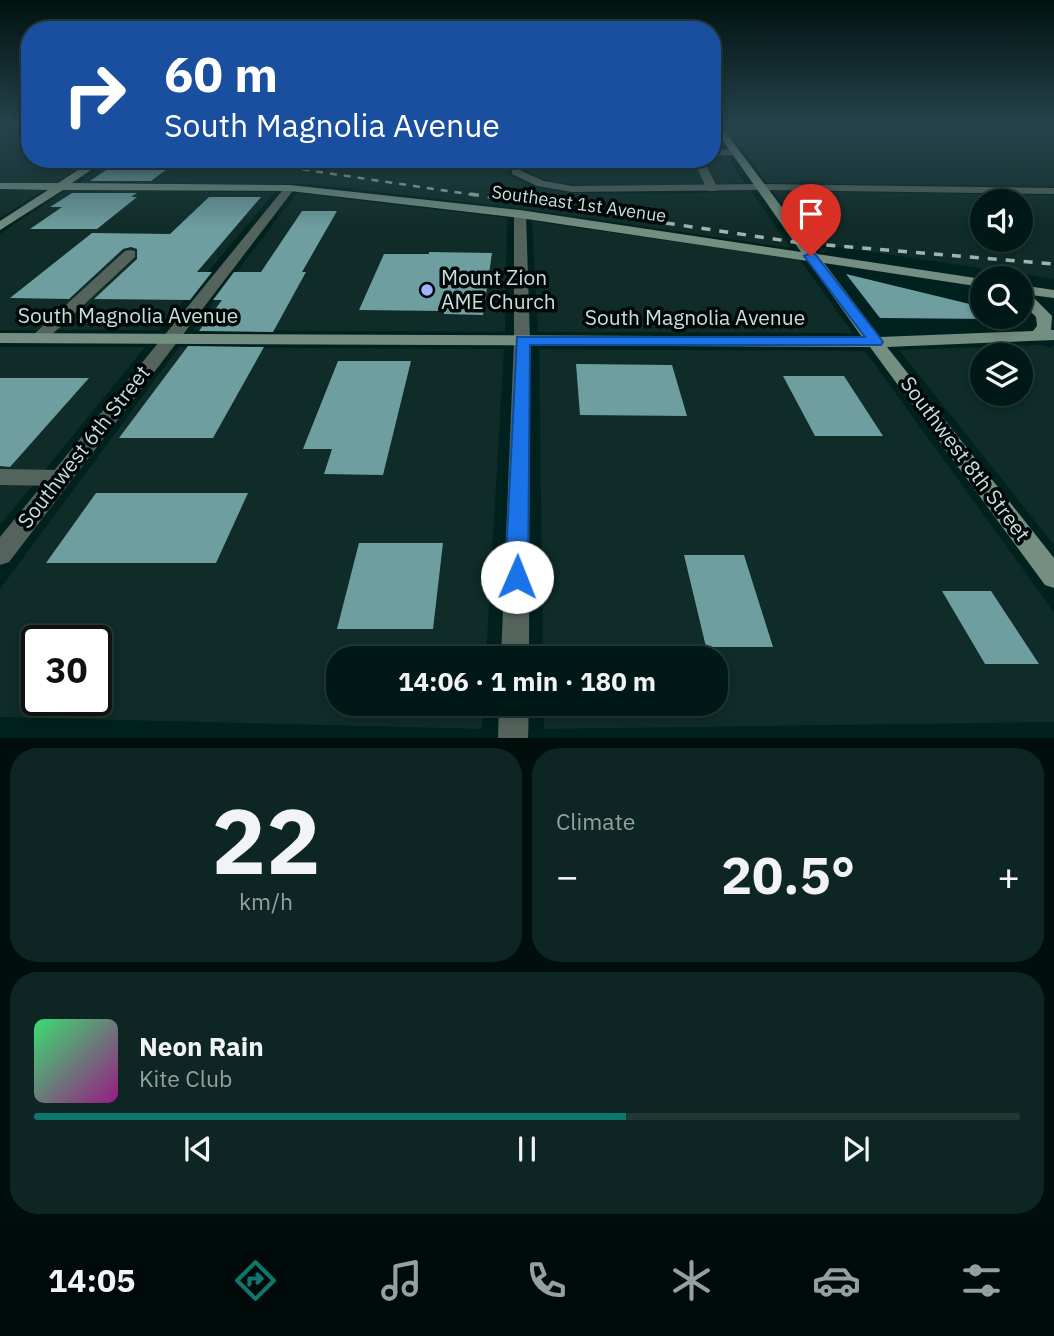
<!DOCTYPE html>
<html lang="en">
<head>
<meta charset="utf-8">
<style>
	:root { --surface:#001916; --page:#0e2623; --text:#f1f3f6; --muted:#95a0a1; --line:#223835; --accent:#0f766e }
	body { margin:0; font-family:"IBM Plex Sans",sans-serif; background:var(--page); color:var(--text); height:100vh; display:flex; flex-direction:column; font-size:26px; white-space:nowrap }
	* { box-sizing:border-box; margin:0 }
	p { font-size:23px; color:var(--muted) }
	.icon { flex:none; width:38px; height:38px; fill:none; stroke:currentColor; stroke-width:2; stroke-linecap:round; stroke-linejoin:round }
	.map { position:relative; height:738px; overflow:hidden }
	.details { display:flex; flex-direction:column; gap:10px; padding:10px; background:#000e0c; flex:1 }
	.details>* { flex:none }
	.banner { position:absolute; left:21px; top:21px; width:700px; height:147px; border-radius:28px; box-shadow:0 4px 10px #0003,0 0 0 2px var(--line); background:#1a4fa0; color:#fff; overflow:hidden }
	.fabs { position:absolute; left:970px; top:189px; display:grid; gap:14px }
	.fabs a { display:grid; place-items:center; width:63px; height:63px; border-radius:50%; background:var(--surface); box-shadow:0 4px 10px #0003,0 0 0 2px var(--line); font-size:35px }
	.speed { position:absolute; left:21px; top:625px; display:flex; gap:14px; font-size:35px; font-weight:700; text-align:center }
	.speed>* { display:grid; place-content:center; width:91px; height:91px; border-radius:50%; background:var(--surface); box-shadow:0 4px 10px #0003,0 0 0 2px var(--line); line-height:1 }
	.speed .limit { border:4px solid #111; border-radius:10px; background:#fff; color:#111 }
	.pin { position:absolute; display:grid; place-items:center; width:60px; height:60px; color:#fff; margin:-72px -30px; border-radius:50% 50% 50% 0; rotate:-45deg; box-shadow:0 0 7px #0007 }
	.pin .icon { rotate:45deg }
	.me { position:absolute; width:77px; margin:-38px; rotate:1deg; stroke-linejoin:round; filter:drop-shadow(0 0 5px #0008) }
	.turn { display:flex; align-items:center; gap:24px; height:147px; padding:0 28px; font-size:32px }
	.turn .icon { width:91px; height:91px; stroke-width:2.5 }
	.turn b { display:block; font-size:49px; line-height:60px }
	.big { font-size:52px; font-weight:700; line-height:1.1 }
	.details .widget { flex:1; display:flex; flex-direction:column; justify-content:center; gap:10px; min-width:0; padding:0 24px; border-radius:28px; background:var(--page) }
	.details .dial { align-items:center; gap:0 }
	.dial b { font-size:91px; line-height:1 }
	.song { display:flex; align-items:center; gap:21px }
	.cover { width:84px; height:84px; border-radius:10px; background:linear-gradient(135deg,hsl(140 70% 55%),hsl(310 70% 35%)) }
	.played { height:7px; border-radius:4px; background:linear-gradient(90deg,var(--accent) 60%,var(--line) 60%) }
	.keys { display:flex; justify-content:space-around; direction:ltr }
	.heat { display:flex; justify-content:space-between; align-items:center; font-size:38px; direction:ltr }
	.details .tiles { flex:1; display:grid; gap:10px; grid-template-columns:1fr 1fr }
	.widget:last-child { grid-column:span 2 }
	.trip { position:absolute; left:326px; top:646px; width:402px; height:70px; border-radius:28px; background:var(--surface); box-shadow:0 4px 10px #0003,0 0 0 2px var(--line); font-weight:700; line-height:70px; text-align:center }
	.tabs { display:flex; height:112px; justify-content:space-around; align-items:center; background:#000a09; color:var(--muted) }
	.tabs .icon { width:49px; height:49px }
	.tabs .on { color:var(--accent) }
	.tabs b { font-size:32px; color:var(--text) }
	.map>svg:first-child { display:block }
	.built { fill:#0f2c28; fill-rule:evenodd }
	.building { fill:#6f9ea1 }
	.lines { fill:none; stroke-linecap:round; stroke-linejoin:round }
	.lane { fill:#54645c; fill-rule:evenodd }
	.street { fill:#54645c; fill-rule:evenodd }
	.secondary { fill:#748e82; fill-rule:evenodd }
	.rail-far1 { stroke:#9db5b1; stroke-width:2.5; stroke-dasharray:7 7; stroke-linecap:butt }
	.rail { stroke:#9db5b1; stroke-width:3.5; stroke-dasharray:9 9; stroke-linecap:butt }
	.route { fill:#1a73e8; stroke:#114b97; stroke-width:2 }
	.poi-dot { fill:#a1b3fd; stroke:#000807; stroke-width:2.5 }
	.labels { text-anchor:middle; stroke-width:7; stroke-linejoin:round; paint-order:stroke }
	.far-street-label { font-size:18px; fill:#c8deda; stroke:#000807 }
	.poi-label { font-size:21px; fill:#c8deda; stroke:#000807; text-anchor:start }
	.street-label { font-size:21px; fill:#c8deda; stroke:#000807 }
</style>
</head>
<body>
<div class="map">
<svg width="1054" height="738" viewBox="0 0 1054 738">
	<rect width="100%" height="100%" fill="#00211d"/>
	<g class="built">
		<path d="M0,125H30V159H92L56,183H0Z"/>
		<path d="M724,125H1054V187L767,183Z"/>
		<path d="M712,135L745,183L667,187L574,185L548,181L527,171L529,159H712Z"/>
		<path d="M112,159H508L507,174L532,186L572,193L670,194L751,191L791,248L531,210L338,187L303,184L78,183Z"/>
		<path d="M0,190H44L0,218Z"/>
		<path d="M66,190L275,192L159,330H0V234Z"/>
		<path d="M773,191L1054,195V279L818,244L825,253H822ZM982,201H1020V240H982Z"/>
		<path d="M297,193L507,218L505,332L192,330Z"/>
		<path d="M532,221L800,260L853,333L538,332Z"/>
		<path d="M1041,345L1051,348L1054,345V545L899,350ZM982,355H1020V394H982Z"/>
		<path d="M0,347H145L0,525Z"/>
		<path d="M179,347L504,349L486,658H338V704H483L482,729L0,717V589ZM37,640H96V700H37Z"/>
		<path d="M539,349L865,351L1054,612V722L544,729V704H716V658H543Z"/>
	</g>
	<g class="building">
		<path d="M112,166H171L151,181H90Z"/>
		<path d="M72,193H137L131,197H137L97,229H30L62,207H50Z"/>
		<path d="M209,197H261L197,272H212L190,300L94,299L137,259V249L131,247L123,249L69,299L10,298L92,233L170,234Z"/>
		<path d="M302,211H337L302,272H306L273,332L199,331L222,300H213L234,272H261Z"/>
		<path d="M429,252L492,253L483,315L444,314V311L359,310L384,254H429Z"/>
		<path d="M846,274L982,307V317L990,319L880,318Z"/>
		<path d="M188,346L264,347L213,438H119Z"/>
		<path d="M338,361H411L383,475L324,474L332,449H303Z"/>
		<path d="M576,364L672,365L687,416L580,415Z"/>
		<path d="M783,376H844L883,436H815Z"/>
		<path d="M0,378H89L10,467L0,466Z"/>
		<path d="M96,493H248L216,563H46Z"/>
		<path d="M359,543H443L433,629H337Z"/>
		<path d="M684,555H744L773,647H706Z"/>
		<path d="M942,591H991L1039,664H985Z"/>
	</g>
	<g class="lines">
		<g class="lane">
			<path d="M712,137L730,140L712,143Z"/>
			<path d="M712,150L734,149L739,152L734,155L712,156Z"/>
			<path d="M693,159H703L718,189L716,191H708Z"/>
			<path d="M130,250L135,251V257L45,341H33L31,338L33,335L125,251Z"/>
			<path d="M0,469L60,470L68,472L71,478L68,484L60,486L0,485Z"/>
		</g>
		<g class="street">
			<path d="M513,159H523L521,171L544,181L572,186L759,184L1054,188V194L759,190L572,192L537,186L512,174Z"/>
			<path d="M286,186L295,188L9,562L0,565V537Z"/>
			<path d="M520,210L526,214L530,340L529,658H501L514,340V214Z"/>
			<path d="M499,704H529L528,738H498Z"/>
		</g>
		<path class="secondary" d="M712,125H720L817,254L982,279V287L824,263L880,337L1033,331L1037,326L1036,317L1020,301V285L1054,290V298L1031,295L1052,316L1051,330H1054V340L887,347L1054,558V588L1045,585L870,347L0,343V333L862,337L808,261L520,218L290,191L63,190L0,230V221L48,190L0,189V183H58L95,159H107L72,183L290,185L520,210L801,252Z"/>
		<g class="rail-far1">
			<path d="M3,125L30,129"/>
			<path d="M233,159L481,196"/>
		</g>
		<path class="rail" d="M470,194L801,243L1054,264"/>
	</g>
	<linearGradient id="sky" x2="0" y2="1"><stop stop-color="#001210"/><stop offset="0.55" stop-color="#26434c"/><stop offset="1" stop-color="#26434c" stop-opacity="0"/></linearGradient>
	<rect width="1054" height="229" fill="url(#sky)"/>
	<path class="route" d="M811,253L815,254L881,339L883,342L881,345H530L528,577L525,584L517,587L509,584L505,577L517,337H865L804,256Z"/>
	<circle class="poi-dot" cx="427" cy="290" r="7"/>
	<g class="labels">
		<g class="far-street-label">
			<text transform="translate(579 204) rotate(8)" y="6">Southeast 1st Avenue</text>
		</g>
		<g class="poi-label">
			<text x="441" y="285">Mount Zion<tspan x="441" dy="24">AME Church</tspan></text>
		</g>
		<g class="street-label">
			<text x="128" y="323">South Magnolia Avenue</text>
			<text x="695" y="325">South Magnolia Avenue</text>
			<text transform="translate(84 447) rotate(-52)" y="7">Southwest 6th Street</text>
			<text transform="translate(965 459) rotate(53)" y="7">Southwest 8th Street</text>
		</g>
	</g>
</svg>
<div class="fabs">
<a><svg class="icon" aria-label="sound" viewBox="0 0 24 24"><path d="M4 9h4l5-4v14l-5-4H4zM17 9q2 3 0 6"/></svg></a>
<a><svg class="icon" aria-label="search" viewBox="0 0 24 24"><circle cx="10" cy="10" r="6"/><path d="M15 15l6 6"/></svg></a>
<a><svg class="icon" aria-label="layers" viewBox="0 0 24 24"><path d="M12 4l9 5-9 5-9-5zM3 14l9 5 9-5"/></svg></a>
</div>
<div class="speed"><div class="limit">30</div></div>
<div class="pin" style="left:811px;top:256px;background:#d93025"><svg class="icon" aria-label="arrive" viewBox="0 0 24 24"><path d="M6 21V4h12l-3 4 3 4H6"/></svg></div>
<svg class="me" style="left:517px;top:577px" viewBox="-20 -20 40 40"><circle r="19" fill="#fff"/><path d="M0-13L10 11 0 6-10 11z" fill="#1a73e8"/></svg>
<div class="trip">14:06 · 1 min · 180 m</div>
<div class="banner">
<div class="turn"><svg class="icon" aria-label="right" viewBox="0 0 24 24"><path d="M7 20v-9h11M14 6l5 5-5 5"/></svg><div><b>60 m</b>South Magnolia Avenue</div></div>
</div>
</div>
<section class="details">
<div class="tiles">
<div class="widget dial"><b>22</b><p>km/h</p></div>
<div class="widget"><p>Climate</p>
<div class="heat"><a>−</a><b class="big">20.5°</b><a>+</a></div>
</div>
<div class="widget">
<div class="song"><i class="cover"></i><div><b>Neon Rain</b><p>Kite Club</p></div></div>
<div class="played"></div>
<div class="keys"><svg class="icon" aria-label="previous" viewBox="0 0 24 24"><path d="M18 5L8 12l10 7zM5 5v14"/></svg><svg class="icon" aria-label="pause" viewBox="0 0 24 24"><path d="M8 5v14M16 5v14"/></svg><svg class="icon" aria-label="next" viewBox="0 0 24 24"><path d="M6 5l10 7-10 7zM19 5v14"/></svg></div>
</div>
</div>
</section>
<nav class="tabs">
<b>14:05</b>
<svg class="icon on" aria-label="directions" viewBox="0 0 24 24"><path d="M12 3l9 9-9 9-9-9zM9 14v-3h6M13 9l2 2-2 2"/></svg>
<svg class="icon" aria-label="music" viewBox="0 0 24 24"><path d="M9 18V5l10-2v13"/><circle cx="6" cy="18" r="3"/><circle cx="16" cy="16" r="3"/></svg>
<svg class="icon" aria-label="phone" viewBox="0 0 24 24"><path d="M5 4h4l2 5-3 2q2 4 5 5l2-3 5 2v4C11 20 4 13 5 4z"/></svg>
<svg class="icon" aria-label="climate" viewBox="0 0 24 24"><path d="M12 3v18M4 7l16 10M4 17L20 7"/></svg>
<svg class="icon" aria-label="car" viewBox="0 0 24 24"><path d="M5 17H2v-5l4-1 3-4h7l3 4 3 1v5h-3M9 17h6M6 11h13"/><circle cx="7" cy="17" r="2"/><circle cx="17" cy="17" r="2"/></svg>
<svg class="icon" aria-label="filters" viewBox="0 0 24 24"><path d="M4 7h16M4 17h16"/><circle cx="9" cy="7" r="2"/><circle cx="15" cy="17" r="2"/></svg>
</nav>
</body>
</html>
